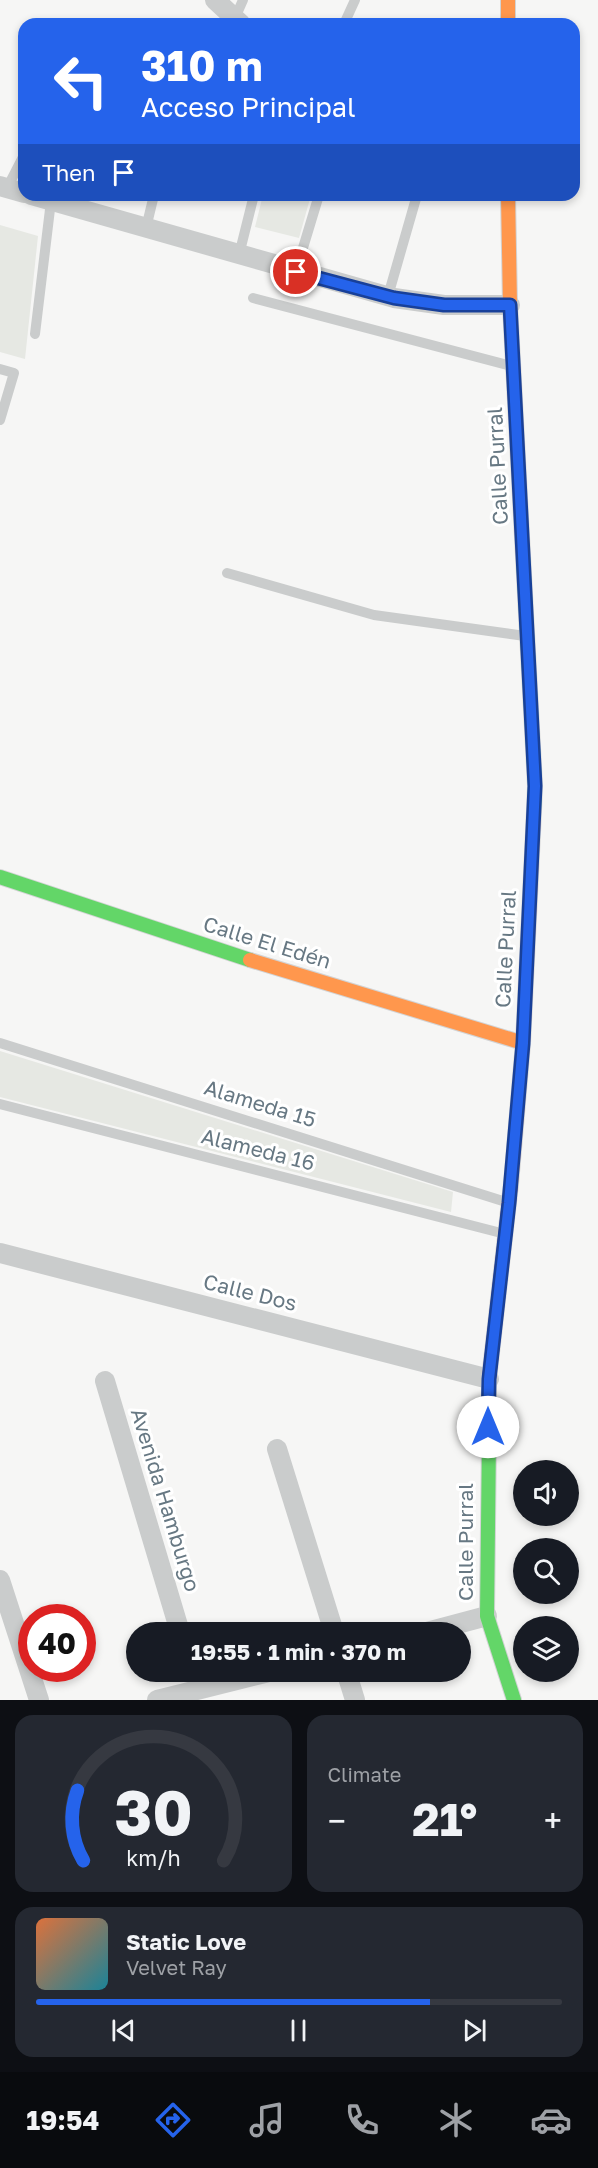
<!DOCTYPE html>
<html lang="en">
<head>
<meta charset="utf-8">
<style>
	:root { --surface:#171b24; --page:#242831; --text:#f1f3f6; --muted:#9ea1a6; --line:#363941; --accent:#2563eb }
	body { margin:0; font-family:"Golos Text",sans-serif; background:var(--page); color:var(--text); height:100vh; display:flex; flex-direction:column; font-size:22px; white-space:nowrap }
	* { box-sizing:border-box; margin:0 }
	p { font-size:20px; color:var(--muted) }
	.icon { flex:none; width:33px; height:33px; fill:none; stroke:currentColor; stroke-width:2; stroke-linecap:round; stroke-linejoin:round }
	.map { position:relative; height:1700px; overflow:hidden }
	.drawer { display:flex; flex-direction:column; gap:15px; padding:15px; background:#0d0f14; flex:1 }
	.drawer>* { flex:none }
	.guide { position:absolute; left:18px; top:18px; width:562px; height:183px; border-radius:18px; box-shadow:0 3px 9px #0003; background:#2563eb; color:#fff; overflow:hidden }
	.controls { position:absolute; left:513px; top:1460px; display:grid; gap:12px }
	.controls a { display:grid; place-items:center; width:66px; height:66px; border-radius:50%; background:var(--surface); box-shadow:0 3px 9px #0003; font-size:30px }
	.speed { position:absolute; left:18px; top:1604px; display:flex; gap:12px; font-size:30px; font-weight:700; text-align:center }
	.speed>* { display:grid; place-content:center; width:78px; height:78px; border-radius:50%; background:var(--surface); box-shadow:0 3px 9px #0003; line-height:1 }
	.speed .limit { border:9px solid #d22; background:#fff; color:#111 }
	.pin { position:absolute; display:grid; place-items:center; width:51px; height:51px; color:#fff; margin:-26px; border:3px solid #fff; border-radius:50%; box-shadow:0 2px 6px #0007 }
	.me { position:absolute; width:66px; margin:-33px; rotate:0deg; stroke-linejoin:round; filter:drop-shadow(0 0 4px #0008) }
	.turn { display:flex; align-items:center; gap:21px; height:126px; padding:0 24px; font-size:27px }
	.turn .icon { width:78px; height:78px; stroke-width:2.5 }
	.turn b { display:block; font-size:42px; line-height:51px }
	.then { display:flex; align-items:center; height:57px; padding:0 24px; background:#0003; gap:12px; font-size:22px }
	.big { font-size:45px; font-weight:700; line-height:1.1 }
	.drawer .tile { flex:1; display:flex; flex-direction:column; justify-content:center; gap:9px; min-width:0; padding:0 21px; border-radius:18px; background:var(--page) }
	.drawer .dial { align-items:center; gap:0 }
	.dial svg { height:156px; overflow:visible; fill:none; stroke:var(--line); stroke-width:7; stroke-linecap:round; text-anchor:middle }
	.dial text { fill:var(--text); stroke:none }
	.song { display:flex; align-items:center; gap:18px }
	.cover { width:72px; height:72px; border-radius:9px; background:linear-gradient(135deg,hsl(20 70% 55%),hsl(190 70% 35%)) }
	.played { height:6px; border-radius:3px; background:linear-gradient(90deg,var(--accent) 75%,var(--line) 75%) }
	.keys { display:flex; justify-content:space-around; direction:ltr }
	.heat { display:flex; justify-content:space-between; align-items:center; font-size:33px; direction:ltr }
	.drawer .tiles { flex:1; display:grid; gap:15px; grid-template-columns:1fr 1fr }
	.tile:last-child { grid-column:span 2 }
	.trip { position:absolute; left:126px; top:1622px; width:345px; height:60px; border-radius:30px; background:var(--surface); box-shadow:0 3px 9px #0003; font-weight:700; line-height:60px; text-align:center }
	.tab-bar { display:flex; height:96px; justify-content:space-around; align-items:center; background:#090b0e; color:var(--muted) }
	.tab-bar .icon { width:42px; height:42px }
	.tab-bar .current { color:var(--accent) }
	.tab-bar b { font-size:27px; color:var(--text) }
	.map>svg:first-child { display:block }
	.green { fill:#e6e8e3 }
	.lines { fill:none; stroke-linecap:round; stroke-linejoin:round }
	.fast-casing { stroke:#d2d3d4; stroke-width:16 }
	.slow-casing { stroke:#d2d3d4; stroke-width:16 }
	.jam-casing { stroke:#d2d3d4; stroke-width:16 }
	.lane { stroke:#cacccc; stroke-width:10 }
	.street { stroke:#cacccc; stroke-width:20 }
	.fast { stroke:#63d668; stroke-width:14 }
	.slow { stroke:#ff974d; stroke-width:14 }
	.jam { stroke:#b3261e; stroke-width:14 }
	.route-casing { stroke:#184099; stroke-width:15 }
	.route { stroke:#2563eb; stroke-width:10 }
	.labels { text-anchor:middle; stroke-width:6; stroke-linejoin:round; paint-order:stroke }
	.street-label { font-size:21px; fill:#677883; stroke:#fff }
</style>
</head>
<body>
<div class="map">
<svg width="598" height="1700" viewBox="0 0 598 1700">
	<rect width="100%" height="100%" fill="#f6f6f5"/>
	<g class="green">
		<path d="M263,195H311L299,238L255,227Z"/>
		<path d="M0,225L38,236L25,359L0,352Z"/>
		<path d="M0,1051L453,1192L451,1212L0,1097Z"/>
	</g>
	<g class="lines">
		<g class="fast-casing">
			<g id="fast">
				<path d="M523,556L535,786L534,811"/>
				<path d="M0,877L250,960"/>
				<path d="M489,1437L487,1616L514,1700"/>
			</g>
		</g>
		<g class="slow-casing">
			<g id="slow">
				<path d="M508,0V24"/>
				<path d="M508,195L510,305L523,556"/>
				<path d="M250,960L523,1043"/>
				<path d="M511,1184L523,1043L534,811"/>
			</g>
		</g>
		<g class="jam-casing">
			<path id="jam" d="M489,1437V1379L511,1184"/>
		</g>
		<g class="lane">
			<path d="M235,18L243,0"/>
			<path d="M344,24L355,0"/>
			<path d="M7,188L24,155"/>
			<path d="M146,228L154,195"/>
			<path d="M239,255L254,195"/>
			<path d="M296,271L319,195"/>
			<path d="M388,296L417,195"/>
			<path d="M253,298L511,366"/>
			<path d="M35,334L51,201"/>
			<path d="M0,369L14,373L0,420"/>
			<path d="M227,573L374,615L525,636"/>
			<path d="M0,1043L509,1203"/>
			<path d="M0,1104L505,1234"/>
		</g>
		<g class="street">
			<path d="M215,0L241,24"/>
			<path d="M0,186L24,193"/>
			<path d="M31,195L394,298L444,305H510"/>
			<path d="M0,1253L489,1379"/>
			<path d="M105,1381L180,1632"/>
			<path d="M277,1449L334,1632"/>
			<path d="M0,1580L39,1700"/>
			<path d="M427,1632L487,1616"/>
			<path d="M346,1671L355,1700"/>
			<path d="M157,1700L273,1671"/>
		</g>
		<use href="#fast" class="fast"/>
		<use href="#slow" class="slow"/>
		<use href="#jam" class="jam"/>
	</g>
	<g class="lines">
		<g class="route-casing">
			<path id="route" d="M296,272L394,298L444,305H510L535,786L523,1043L509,1203L489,1379L488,1427"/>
		</g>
		<use href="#route" class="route"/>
	</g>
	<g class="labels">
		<g class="street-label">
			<text transform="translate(498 466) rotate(-93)" y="7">Calle Purral</text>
			<text transform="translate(267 943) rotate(17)" y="7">Calle El Edén</text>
			<text transform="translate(506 949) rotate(-87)" y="7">Calle Purral</text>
			<text transform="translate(260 1104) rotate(17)" y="7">Alameda 15</text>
			<text transform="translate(258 1150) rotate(14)" y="7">Alameda 16</text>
			<text transform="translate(250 1293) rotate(14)" y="7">Calle Dos</text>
			<text transform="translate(165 1500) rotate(73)" y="7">Avenida Hamburgo</text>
			<text transform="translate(466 1542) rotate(-90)" y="7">Calle Purral</text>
		</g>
	</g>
</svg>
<div class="controls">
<a><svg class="icon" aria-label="sound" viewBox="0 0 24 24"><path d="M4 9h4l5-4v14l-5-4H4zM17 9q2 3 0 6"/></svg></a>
<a><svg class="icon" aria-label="search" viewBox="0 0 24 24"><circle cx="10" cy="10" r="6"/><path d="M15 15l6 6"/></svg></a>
<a><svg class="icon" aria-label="layers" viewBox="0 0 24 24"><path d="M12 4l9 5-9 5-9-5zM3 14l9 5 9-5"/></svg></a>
</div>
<div class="speed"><div class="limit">40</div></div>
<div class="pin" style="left:296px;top:272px;background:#d93025"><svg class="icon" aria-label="arrive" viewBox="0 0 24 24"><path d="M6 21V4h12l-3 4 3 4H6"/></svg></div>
<svg class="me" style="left:488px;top:1427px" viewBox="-20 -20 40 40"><circle r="19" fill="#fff"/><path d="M0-13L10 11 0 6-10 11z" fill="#2563eb"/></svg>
<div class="trip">19:55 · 1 min · 370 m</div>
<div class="guide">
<div class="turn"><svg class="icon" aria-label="left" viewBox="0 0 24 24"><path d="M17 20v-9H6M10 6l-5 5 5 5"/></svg><div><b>310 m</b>Acceso Principal</div></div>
<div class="then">Then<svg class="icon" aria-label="arrive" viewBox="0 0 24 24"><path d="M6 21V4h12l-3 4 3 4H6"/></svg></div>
</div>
</div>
<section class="drawer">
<div class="tiles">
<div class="tile dial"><svg viewBox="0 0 100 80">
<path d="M14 69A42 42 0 1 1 86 69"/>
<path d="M14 69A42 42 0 0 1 11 33" stroke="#2563eb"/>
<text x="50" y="56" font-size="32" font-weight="700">30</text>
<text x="50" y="72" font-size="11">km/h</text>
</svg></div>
<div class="tile"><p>Climate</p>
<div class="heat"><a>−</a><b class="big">21°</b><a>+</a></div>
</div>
<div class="tile">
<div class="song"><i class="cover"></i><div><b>Static Love</b><p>Velvet Ray</p></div></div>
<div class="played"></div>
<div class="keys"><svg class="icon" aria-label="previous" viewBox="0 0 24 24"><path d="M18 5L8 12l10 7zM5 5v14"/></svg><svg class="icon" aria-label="pause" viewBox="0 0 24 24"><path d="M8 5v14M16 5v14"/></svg><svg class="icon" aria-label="next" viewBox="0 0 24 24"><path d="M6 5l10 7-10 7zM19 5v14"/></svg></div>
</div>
</div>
</section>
<nav class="tab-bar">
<b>19:54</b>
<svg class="icon current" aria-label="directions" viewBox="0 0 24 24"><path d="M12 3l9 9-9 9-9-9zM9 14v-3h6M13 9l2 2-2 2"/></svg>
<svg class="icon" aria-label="music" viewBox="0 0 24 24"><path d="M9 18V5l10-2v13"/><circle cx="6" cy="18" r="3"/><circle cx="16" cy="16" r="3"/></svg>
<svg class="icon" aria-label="phone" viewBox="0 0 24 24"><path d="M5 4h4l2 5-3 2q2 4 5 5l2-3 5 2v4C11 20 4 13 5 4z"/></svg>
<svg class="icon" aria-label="climate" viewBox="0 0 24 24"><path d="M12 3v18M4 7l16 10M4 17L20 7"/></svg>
<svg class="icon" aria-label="car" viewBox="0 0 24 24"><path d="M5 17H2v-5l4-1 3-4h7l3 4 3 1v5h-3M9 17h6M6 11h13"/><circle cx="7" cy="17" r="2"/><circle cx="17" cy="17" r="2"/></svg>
</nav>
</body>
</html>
